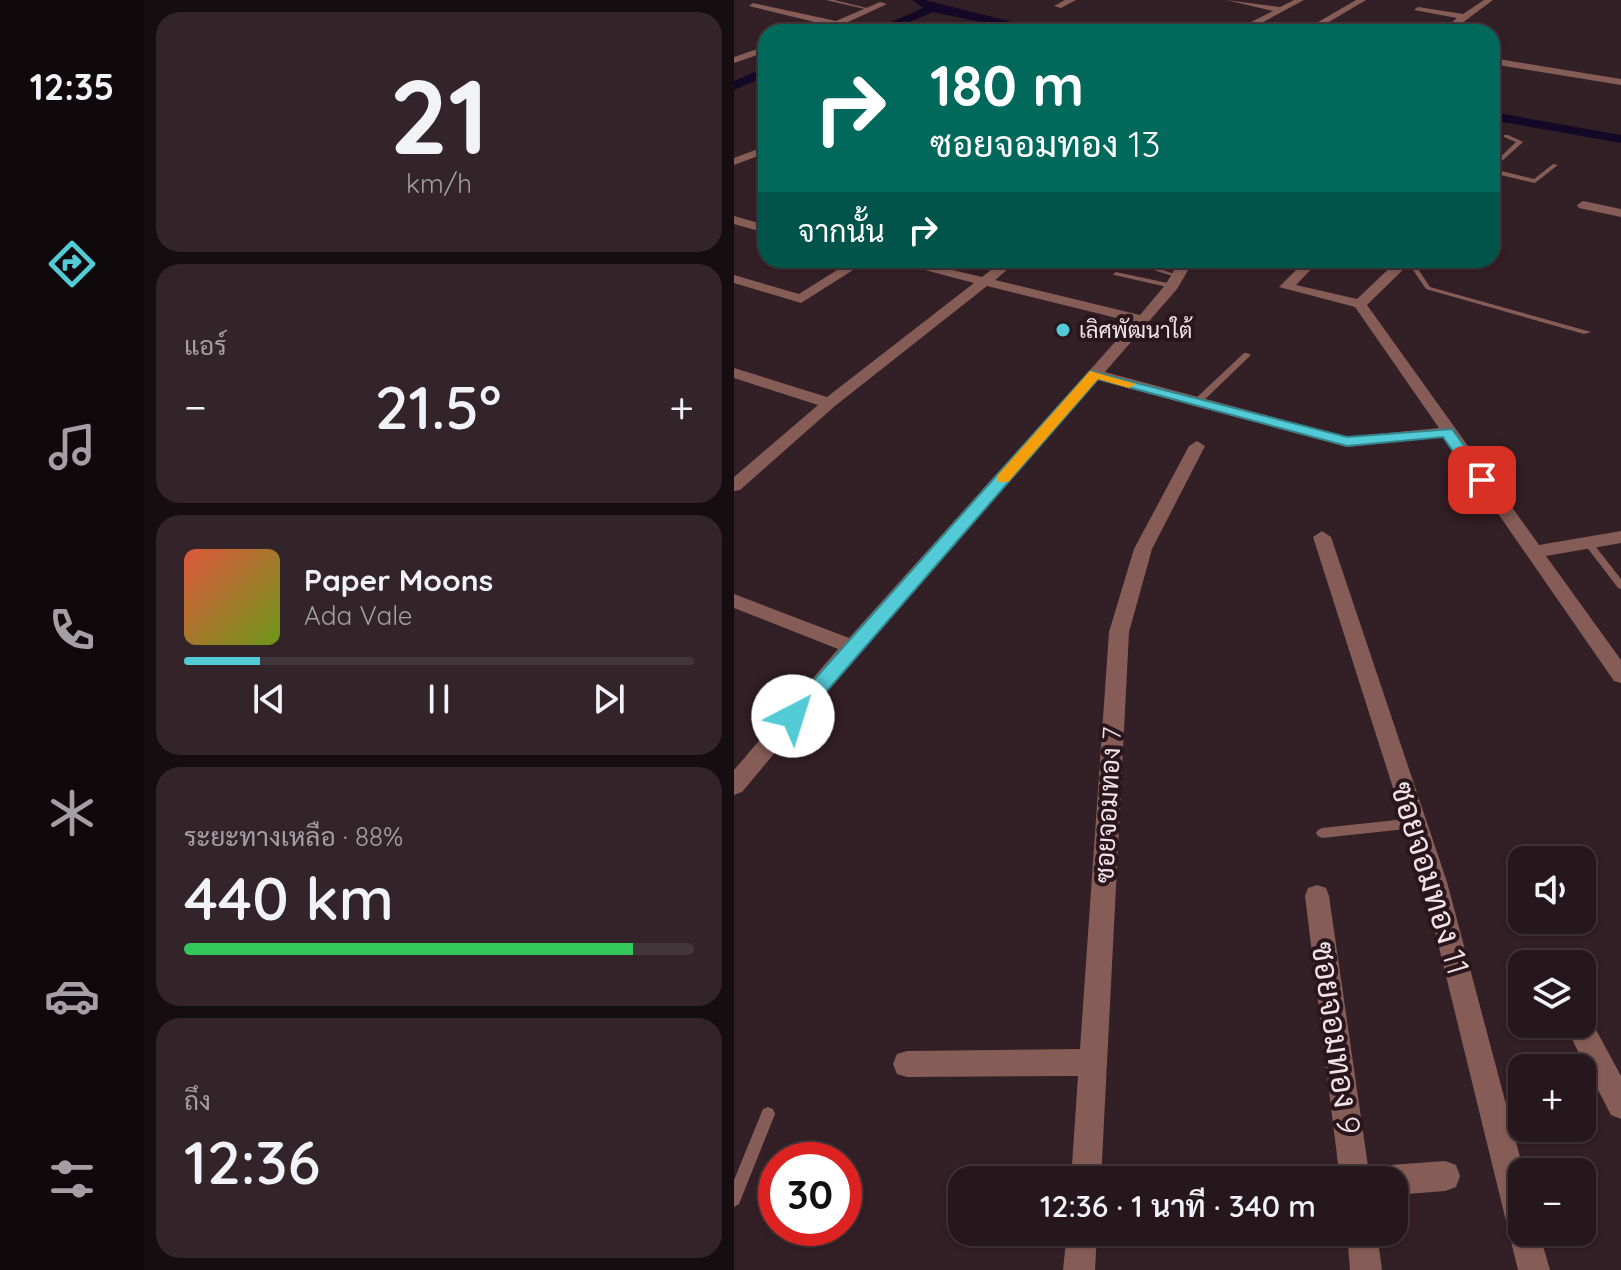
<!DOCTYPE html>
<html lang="th">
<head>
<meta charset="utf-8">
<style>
	:root { --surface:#26171c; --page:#322429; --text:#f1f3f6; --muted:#a49fa3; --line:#42363b; --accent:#52cbd7 }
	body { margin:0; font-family:Quicksand,Sarabun,sans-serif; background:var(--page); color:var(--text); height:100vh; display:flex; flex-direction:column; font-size:30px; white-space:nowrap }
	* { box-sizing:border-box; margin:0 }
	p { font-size:26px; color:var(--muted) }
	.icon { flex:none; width:44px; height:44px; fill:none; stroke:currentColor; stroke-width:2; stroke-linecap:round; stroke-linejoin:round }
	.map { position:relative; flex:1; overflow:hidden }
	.side { display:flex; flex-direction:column; gap:12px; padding:12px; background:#150d0f; width:590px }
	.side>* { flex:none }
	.guide { position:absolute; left:24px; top:24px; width:742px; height:244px; border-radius:24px; box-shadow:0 2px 6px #0004,0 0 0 2px var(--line); background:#00695c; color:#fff; overflow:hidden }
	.tools { position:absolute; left:774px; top:846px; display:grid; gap:16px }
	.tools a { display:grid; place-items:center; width:88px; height:88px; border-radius:16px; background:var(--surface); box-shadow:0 2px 6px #0004,0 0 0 2px var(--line); font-size:40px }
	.speed { position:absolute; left:24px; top:1142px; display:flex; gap:16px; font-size:40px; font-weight:700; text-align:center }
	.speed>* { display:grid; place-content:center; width:104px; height:104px; border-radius:50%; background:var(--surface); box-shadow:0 2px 6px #0004,0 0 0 2px var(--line); line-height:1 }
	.speed .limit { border:12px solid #d22; background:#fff; color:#111 }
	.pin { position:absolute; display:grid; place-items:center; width:68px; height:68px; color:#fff; margin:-34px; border-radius:16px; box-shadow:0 4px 12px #0006 }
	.me { position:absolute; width:88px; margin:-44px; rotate:40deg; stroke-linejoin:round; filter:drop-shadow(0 0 6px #0008) }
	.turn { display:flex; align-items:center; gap:28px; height:168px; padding:0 40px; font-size:36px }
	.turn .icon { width:104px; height:104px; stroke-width:2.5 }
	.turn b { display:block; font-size:56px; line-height:68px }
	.then { display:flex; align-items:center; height:76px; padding:0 40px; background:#0003; gap:16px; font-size:30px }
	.big { font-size:60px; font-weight:600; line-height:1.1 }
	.side .tile { flex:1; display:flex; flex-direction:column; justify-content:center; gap:12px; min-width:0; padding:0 28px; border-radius:24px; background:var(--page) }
	.side .dial { align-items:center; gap:0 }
	.dial b { font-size:104px; line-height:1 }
	.song { display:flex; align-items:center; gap:24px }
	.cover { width:96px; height:96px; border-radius:12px; background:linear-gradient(135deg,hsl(10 70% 55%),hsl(80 70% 35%)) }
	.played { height:8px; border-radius:4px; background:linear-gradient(90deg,var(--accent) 15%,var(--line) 15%) }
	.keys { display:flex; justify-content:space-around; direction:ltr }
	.heat { display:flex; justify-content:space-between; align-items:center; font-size:44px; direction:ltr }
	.charge { height:12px; border-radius:6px; background:linear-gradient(90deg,#34c759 88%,var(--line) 0) }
	.trip { position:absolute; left:214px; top:1166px; width:460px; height:80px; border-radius:24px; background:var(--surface); box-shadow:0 2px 6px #0004,0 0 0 2px var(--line); font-weight:600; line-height:80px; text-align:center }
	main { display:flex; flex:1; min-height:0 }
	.tabs { display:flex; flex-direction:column; width:144px; justify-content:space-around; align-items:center; background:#0f090b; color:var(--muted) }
	.tabs .icon { width:56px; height:56px }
	.tabs .selected { color:var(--accent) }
	.tabs b { font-size:36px; color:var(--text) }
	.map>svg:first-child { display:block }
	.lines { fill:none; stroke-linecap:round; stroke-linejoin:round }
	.canal { fill:#140827; fill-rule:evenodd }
	.service { fill:#855d56; fill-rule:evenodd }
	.minor { fill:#855d56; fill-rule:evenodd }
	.route { fill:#52cbd7; stroke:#35848c; stroke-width:2 }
	.slow { fill:#f59e0b }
	.poi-dot { fill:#52cbd7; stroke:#29161c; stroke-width:3 }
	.labels { text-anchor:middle; stroke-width:8; stroke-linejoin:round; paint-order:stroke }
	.far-poi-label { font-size:22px; fill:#f0e2e6; stroke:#29161c; text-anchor:start }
	.street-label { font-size:26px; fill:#f0e2e6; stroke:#29161c }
	.near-street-label { font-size:32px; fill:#f0e2e6; stroke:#29161c }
</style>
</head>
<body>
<main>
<nav class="tabs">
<b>12:35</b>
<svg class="icon selected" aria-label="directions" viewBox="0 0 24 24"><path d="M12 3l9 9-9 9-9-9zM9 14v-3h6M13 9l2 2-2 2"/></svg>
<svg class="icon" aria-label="music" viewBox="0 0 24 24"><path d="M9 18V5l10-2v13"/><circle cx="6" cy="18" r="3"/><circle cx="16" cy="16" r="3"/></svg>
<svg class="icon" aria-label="phone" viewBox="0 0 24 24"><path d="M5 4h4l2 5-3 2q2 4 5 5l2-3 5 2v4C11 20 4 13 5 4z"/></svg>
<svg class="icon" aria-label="climate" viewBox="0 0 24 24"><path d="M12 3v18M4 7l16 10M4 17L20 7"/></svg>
<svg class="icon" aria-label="car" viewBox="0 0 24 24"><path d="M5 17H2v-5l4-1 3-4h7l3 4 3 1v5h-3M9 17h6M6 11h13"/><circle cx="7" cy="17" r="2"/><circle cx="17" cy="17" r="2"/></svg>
<svg class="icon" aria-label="filters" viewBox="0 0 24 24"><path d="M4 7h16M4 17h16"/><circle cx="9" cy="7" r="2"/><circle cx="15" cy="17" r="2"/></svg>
</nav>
<section class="side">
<div class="tile dial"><b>21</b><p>km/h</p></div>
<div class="tile"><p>แอร์</p>
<div class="heat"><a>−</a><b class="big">21.5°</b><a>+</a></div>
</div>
<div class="tile">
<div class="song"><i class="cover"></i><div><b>Paper Moons</b><p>Ada Vale</p></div></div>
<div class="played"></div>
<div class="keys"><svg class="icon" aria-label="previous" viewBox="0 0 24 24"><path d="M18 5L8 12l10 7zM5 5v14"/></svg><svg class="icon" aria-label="pause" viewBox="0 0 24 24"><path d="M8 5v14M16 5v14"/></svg><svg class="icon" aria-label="next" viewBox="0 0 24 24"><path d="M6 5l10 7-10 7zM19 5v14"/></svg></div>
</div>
<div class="tile"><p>ระยะทางเหลือ · 88%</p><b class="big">440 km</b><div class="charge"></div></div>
<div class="tile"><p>ถึง</p><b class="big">12:36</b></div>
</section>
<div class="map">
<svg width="887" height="1270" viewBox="0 0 887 1270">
	<rect width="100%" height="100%" fill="#331f26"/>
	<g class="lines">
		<g class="canal">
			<path d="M178,0H191L318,32H295L199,12L151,32H135L189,8Z"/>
			<path d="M32,67V76L0,90V81Z"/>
			<path d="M758,112L887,135V143L758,120Z"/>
		</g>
		<g class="service">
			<path d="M92,0H100L137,9L135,10Z"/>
			<path d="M770,135H774L789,142L759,169L800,179L819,164L824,165L801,183L758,173V165L782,142L770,137Z"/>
			<path d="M387,260H397L447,276L442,277Z"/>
			<path d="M680,269H684L696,287L857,332L850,334L692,289L679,270Z"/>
			<path d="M382,272L438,284L441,286L438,288L380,275L379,274Z"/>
			<path d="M510,353H513L517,355L466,404H460V400Z"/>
			<path d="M855,541L858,542L887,579V589L884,588L852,546L850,544L852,542Z"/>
			<path d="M681,818L685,820L687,823L685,826L681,828L588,838L584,836L582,833L584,830L588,828Z"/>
			<path d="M34,1107L39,1109L41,1114L5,1204L0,1207V1180L29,1109Z"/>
		</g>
		<g class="minor">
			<path d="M331,0H342L327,8L320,6Z"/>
			<path d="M492,0L546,7L560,0H570L520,27L517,22L539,11Z"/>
			<path d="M622,0H632L578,32H567Z"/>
			<path d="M750,0H759L716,32H706L723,18L680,10L684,7L729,14Z"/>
			<path d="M146,2L153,4L112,23L148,32L101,27L15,6L19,3L102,21Z"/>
			<path d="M32,46V52L0,63V57Z"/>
			<path d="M758,58L887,79V85L758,64Z"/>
			<path d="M32,146V153L0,165V158Z"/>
			<path d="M849,201L887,209V217L845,208L843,205Z"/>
			<path d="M0,216L32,225V233L0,224Z"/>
			<path d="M119,260H135L67,303L0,283V275L65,294Z"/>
			<path d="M153,260H176L248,277L270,260H285L261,280L406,315L432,284L446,260H460L443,289L371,372L613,437L705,428L621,307L545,287L572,260H586L562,285L623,299L664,260H679L633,305L805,545L887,531V543L812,556L887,660V683L880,681L711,437L613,447L364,380L125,652L8,792L0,795V770L104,649L0,608V594L115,638L399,322L253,286L101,406L6,490L0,491V477L84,405L0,378V368L93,397L240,283Z"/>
			<path d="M463,441L471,446L418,549L395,632L367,1180H337L344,1076L173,1077L163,1074L159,1064L163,1054L173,1051L346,1049L375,632L400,549L455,446Z"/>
			<path d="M588,531L597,537L713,882L790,1172L788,1232H805L816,1270H784L689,882L579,537Z"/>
			<path d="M583,885L592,888L595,896L636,1180H606L571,896L574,888Z"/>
			<path d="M848,1013L854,1015L887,1076V1119L877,1115L830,1024H848Z"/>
			<path d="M711,1161L722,1165L726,1176L722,1187L711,1191L660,1195V1180H641L645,1169L656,1165Z"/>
			<path d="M333,1232H363L361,1270H329Z"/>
			<path d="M613,1232H643L648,1270H616Z"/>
		</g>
	</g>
	<path class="route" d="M356,371L613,437L718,429L755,480L742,484L709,437L613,446L364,379L66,722H52L49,716L52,711Z"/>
	<path class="slow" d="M356,371L402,384L395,388L364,379L274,482H263V476Z"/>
	<circle class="poi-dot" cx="329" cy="330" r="8"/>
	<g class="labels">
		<g class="far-poi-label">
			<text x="345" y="338">เลิศพัฒนาใต้</text>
		</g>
		<g class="street-label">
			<text transform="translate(374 805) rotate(-87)" y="9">ซอยจอมทอง 7</text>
		</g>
		<g class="near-street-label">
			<text transform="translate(696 878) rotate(73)" y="11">ซอยจอมทอง 11</text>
			<text transform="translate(602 1038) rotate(82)" y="11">ซอยจอมทอง 9</text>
		</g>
	</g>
</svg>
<div class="tools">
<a><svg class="icon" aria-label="sound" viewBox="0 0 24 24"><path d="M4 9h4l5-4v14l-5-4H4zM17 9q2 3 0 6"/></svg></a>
<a><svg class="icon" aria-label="layers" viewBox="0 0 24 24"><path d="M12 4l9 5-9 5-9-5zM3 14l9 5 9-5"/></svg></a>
<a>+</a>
<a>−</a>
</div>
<div class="speed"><div class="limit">30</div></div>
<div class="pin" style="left:748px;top:480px;background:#d93025"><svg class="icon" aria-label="arrive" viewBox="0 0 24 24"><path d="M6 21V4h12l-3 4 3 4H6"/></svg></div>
<svg class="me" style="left:59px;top:716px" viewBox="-20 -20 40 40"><circle r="19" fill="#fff"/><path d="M0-13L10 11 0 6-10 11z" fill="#52cbd7"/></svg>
<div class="trip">12:36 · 1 นาที · 340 m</div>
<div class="guide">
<div class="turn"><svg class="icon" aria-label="right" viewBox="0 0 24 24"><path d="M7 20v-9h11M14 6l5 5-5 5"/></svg><div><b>180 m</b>ซอยจอมทอง 13</div></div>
<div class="then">จากนั้น<svg class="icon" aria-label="right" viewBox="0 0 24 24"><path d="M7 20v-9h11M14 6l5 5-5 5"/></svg></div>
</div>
</div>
</main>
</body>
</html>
